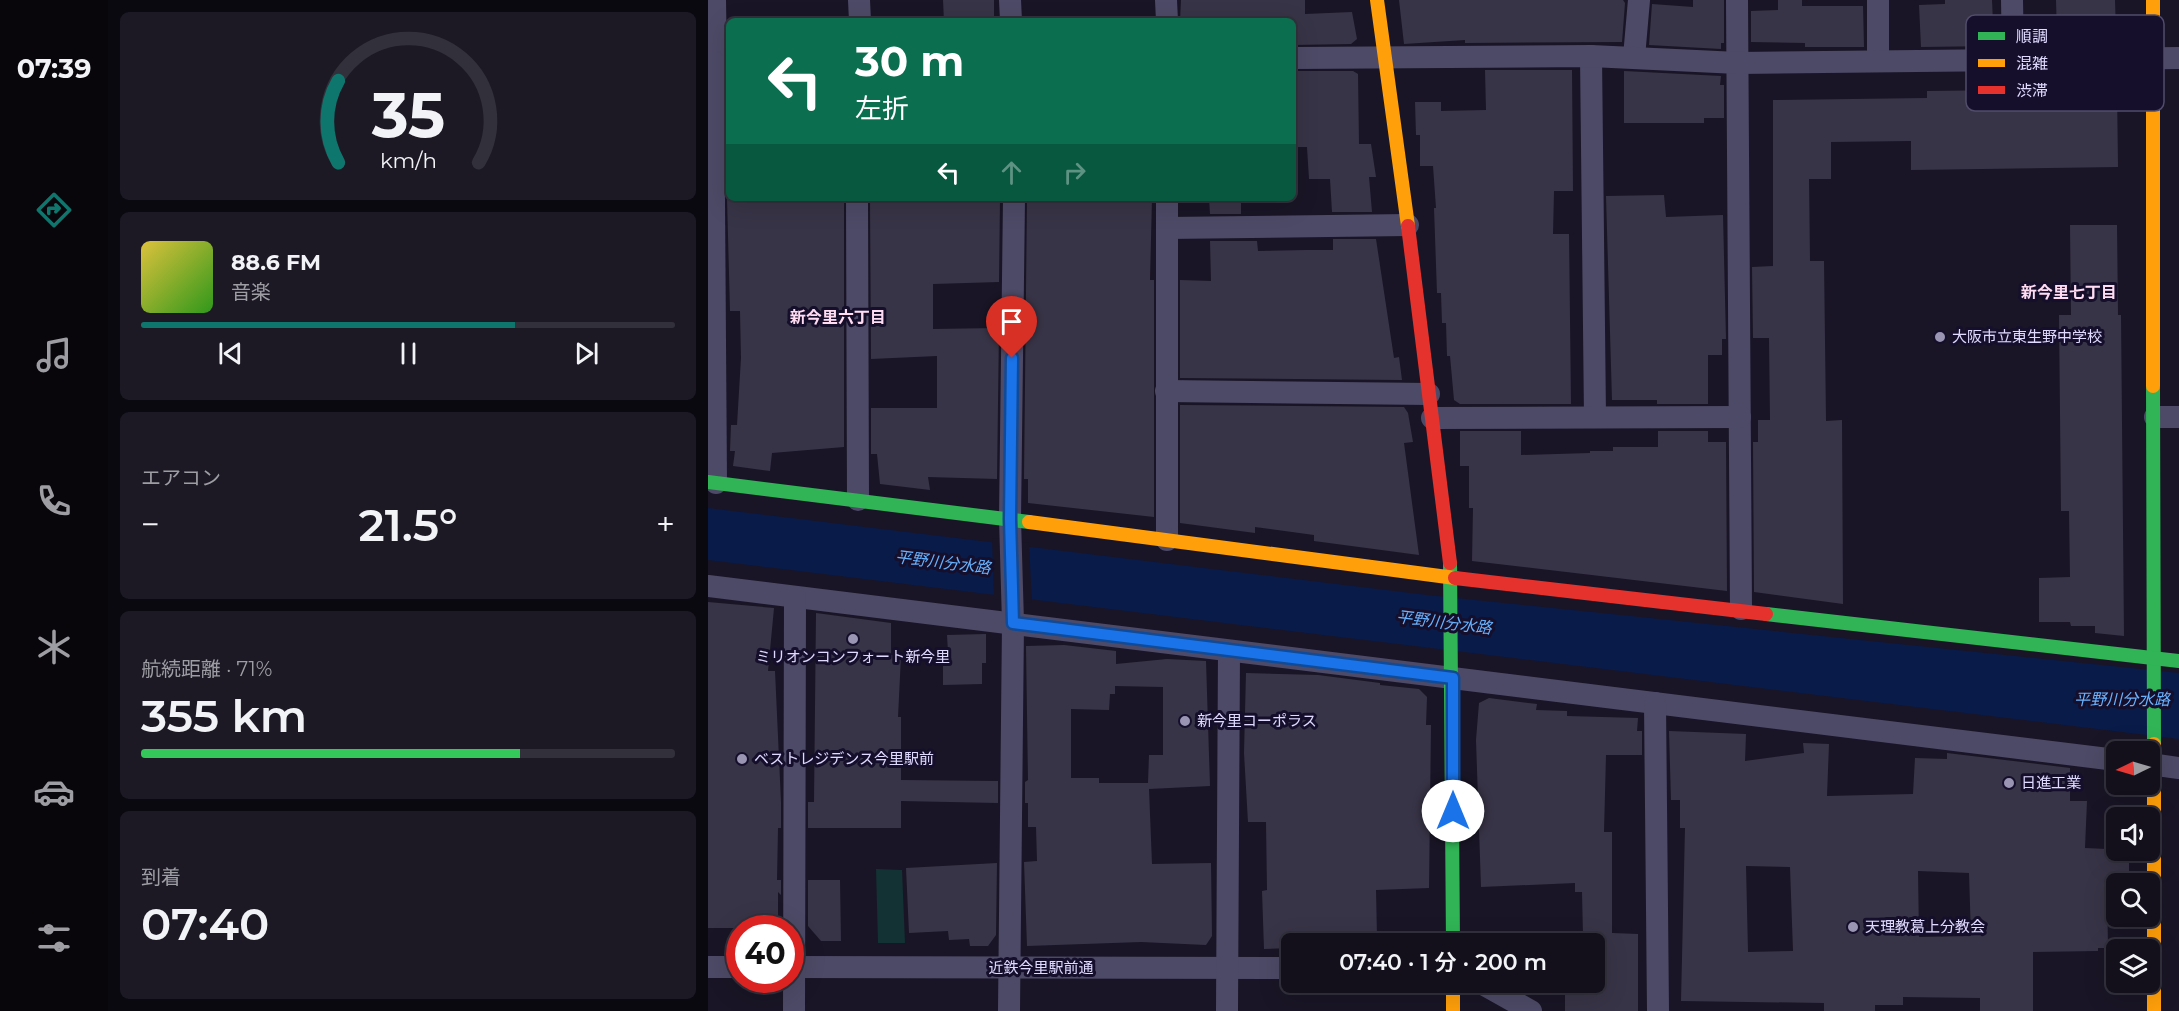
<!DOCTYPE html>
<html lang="ja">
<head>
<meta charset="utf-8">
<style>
	:root { --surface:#13101c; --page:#1c1925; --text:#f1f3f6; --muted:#9d9da3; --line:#32303b; --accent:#0f766e }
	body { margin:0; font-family:Montserrat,"Noto Sans JP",sans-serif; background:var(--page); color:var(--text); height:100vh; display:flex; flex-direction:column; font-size:22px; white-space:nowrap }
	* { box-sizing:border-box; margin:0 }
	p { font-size:20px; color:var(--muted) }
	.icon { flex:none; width:33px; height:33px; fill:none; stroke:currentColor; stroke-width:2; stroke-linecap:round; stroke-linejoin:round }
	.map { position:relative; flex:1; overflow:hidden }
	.drawer { display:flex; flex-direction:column; gap:12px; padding:12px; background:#0a090f; width:600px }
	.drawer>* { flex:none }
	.top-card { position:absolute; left:18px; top:18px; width:570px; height:183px; border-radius:9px; box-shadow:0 6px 24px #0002,0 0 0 2px var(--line); background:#0b6e4f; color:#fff; overflow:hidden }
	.needle { width:39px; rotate:265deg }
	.controls { position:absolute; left:1398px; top:741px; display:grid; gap:12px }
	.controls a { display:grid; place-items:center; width:54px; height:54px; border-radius:9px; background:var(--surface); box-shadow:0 6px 24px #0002,0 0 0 2px var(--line); font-size:30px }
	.speed { position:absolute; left:18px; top:915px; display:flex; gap:12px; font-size:30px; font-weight:700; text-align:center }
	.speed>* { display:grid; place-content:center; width:78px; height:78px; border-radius:50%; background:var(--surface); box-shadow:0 6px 24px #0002,0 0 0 2px var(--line); line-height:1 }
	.speed .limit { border:9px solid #d22; background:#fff; color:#111 }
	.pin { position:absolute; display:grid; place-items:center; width:51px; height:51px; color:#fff; margin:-62px -26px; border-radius:50% 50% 50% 0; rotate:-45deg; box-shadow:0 0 6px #0007 }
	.pin .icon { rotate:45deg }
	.me { position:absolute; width:66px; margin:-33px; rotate:0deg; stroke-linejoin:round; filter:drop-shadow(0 0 4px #0008) }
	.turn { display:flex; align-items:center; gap:21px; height:126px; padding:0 30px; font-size:27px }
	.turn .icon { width:78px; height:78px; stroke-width:2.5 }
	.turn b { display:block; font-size:42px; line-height:51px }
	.lanes { display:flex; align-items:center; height:57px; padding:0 30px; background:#0003; justify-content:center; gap:30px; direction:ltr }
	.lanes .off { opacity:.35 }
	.big { font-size:45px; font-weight:600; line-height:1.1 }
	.drawer .card { flex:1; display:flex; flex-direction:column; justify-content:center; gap:9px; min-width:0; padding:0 21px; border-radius:9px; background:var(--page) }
	.drawer .dial { align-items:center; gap:0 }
	.dial svg { height:156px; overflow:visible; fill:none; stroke:var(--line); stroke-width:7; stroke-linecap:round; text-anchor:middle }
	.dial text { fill:var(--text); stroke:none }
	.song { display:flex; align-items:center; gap:18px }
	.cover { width:72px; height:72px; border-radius:9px; background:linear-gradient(135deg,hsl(50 70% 55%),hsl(110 70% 35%)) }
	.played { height:6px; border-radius:3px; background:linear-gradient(90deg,var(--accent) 70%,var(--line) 70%) }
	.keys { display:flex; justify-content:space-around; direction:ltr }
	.heat { display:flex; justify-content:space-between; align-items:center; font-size:33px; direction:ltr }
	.charge { height:9px; border-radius:4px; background:linear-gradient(90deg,#34c759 71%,var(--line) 0) }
	.trip { position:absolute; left:573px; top:933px; width:324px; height:60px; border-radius:9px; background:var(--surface); box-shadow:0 6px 24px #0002,0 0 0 2px var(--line); font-weight:600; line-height:60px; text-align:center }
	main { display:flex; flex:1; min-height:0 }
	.tabs { display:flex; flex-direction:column; width:108px; justify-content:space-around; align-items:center; background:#08060b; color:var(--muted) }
	.tabs .icon { width:42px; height:42px }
	.tabs .on { color:var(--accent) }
	.tabs b { font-size:27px; color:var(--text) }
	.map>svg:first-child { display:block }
	.green { fill:#133234 }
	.water { fill:#091c49 }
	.pier { fill:#191526 }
	.building { fill:#383447; fill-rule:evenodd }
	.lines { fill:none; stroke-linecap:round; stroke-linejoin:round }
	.street { stroke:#4d4a67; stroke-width:22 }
	.fast { stroke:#30b455; stroke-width:14 }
	.slow { stroke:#ff9f0a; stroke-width:14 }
	.jam { stroke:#e5322d; stroke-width:14 }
	.route-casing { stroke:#114b97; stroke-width:15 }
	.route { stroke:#1a73e8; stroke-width:10 }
	.poi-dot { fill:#9a95b3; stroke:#150f2c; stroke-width:2 }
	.labels { text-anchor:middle; stroke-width:6; stroke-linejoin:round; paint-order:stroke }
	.poi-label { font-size:15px; fill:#e0daff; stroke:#150f2c; text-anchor:start }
	.street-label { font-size:15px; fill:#e0daff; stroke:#150f2c }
	.neighbourhood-label { font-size:16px; font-weight:bold; fill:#ffdcf1; stroke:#150f2c }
	.water-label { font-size:16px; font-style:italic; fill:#68b3ff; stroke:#150f2c }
	.key { fill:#150f2c; stroke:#524c6b; stroke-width:1.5 }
	.key-label { font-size:16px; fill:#e0daff }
</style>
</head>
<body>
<main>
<nav class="tabs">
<b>07:39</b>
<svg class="icon on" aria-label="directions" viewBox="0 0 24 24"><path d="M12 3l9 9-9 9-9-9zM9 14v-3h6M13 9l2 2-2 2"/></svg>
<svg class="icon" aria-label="music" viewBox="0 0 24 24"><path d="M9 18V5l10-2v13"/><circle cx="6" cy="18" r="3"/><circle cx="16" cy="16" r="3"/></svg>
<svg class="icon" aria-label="phone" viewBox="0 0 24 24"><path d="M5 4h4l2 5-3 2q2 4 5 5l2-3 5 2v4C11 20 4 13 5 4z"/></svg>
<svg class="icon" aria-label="climate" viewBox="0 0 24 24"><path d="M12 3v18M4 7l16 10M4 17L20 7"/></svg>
<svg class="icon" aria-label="car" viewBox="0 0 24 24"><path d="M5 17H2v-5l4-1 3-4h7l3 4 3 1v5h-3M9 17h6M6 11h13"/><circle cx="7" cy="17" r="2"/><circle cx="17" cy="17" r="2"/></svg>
<svg class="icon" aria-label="filters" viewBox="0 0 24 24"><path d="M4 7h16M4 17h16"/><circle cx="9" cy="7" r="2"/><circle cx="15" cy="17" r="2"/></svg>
</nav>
<section class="drawer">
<div class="card dial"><svg viewBox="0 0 100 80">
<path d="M14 69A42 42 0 1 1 86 69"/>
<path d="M14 69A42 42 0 0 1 14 27" stroke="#0f766e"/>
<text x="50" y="56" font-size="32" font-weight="700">35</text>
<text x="50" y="72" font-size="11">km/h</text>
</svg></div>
<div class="card">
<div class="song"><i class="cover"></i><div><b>88.6 FM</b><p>音楽</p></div></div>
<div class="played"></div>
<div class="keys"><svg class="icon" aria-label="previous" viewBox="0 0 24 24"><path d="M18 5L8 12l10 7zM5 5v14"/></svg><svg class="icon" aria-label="pause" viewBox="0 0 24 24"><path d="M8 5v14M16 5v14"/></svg><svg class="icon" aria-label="next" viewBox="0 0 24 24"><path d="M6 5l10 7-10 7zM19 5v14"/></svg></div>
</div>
<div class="card"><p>エアコン</p>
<div class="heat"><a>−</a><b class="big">21.5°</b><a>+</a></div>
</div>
<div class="card"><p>航続距離 · 71%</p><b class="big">355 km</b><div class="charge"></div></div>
<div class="card"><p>到着</p><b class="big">07:40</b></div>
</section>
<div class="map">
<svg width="1471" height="1011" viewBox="0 0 1471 1011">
	<rect width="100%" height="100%" fill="#191526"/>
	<path class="green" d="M168,869L194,870L197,943H170Z"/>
	<path class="water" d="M0,508L719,595L1471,673V739L0,560Z"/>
	<path class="pier" d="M284,538L321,543L324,603L286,599Z"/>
	<g class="building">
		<path d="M235,0H286V21H236Z"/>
		<path d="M473,0H597V14L644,12L649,39L643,44L585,45V21H472Z"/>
		<path d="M691,0H915L917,3L914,42L757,43V40L696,44Z"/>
		<path d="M985,0H1016V43H1013V49L941,45L944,4L985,7Z"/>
		<path d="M1070,0H1094V6H1155L1156,47H1097V43L1043,42V11L1070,10Z"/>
		<path d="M1237,0H1284L1286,46L1213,47L1211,5L1237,4Z"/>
		<path d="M1348,0H1407L1408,34L1349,35Z"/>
		<path d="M777,70H864L865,191H846L845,234H861L863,404H752L746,400L742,356H739L738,323H734L733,293H729L726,208H728L725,166H712V135H708L707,102H733V111L778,110Z"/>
		<path d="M585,71H645L650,74L651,144H663L668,177H661L664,212H624L622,179H601L599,147H585Z"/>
		<path d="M916,71L1013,76L1012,85H1016V118H996V123H916Z"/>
		<path d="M1409,89L1410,167L1203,170V141L1123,142V179H1101L1102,261H1116L1118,421L1134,420L1135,604L1046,592L1045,442H1050V420H1062L1061,338H1045L1044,267L1065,266V100L1219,98V91Z"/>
		<path d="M956,195L958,217L1015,215L1018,339H1014V355H1000V404H949V400H904L898,196Z"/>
		<path d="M19,198H136V447L64,453L62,471L25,466L27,451H22L23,425H29L33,358L32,311H22Z"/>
		<path d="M162,198H292L291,282L225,284V329L291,328L289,479L220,477L222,490L172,484L169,454H163V408H229V356L163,359Z"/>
		<path d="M319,198H444L442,280H446V517L320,503V479H316Z"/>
		<path d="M501,198H533V214H502Z"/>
		<path d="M1362,225H1409L1410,315H1413L1416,636L1387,633V626H1363L1362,622H1331V578L1362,577L1361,511H1353L1351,315H1363Z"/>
		<path d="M625,239H668L686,358L691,357L694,380L472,378V280L503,281L502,241H549L550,251L599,250H625Z"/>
		<path d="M472,405L696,407L700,413L705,442L696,443L711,555L606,541V535L547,527V533L472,523Z"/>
		<path d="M752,431H813V455L882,453V451H905V447H950V431H1000V442H1018L1019,591L764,561L765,508H761V466H752Z"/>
		<path d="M0,602L66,608L60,671H67L73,802V828H70L69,880H73V895L70,892V928H0Z"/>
		<path d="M108,613L183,623V655L193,656L190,717H193V780L290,781V803L193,801V828H100V802H106Z"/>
		<path d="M278,634V663H274V684L235,685V652H240L239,635Z"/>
		<path d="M356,645L408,651V664L459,659L498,661L502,786L441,789L444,864L503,863L504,936L498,945L433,942L319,946L316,862L329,861L328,827H320V803H317V782L320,780L318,646ZM407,686L455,687V755H441L440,783H391V778H363V709L401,710L402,694H407Z"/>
		<path d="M538,673L610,675L672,683V685L711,689L719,697L718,725H723L721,888L668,890L669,937L680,944H584V948L556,949L554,891L559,890L558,822H540L536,753Z"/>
		<path d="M781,698L829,704L828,710L859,711V716L930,718L929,731H934V755H898L896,832H904V933L930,934V1011H857V982H886V944H852L853,936H875L874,892H867V883L773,887L768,740L771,703Z"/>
		<path d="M961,731L1038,734L1037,761L1096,753L1095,743L1121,744L1119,796L1205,794L1207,758L1239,759V753L1362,768V801H1379L1377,848L1421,850V884L1399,885L1400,948H1390V951L1325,952V1011H1272V998L1195,997V1005H1167V1011H1116V1003L973,1001L977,828H972V800H963ZM1038,866L1082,867L1085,951L1040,952ZM1210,871L1261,873L1263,936L1211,937Z"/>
		<path d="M289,863L288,935L280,946H262L261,939L241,940L240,931L201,933L198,868Z"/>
		<path d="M100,880H132L133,941H113L100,926Z"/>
	</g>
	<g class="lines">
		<g class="street">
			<path d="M7,0L8,61"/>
			<path d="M151,0L152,21"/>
			<path d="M302,0L303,21"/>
			<path d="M458,0L459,21"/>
			<path d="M1029,0L1033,609"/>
			<path d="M1170,0V61"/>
			<path d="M1304,0L1305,59"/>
			<path d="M883,56L887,417"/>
			<path d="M926,57L931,0"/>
			<path d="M585,58L883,56L1030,63L1471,58"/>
			<path d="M5,61L8,483"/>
			<path d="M149,198L150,500"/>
			<path d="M459,228L700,225"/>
			<path d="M458,391L721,394"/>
			<path d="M1447,417H1471"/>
			<path d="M724,418L1032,417"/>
			<path d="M459,540V198"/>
			<path d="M0,586L1408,760"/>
			<path d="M947,703L950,1011"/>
			<path d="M1442,764L1471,768"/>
			<path d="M0,967H32"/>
			<path d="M82,967L584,968"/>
			<path d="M771,982L823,1011"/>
			<path d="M86,1011L87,597"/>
			<path d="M301,1011L305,623L302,519L306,198"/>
			<path d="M519,1011L521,651"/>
		</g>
		<g class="fast">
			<path d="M1445,386L1446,744"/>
			<path d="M0,482L321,522"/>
			<path d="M742,563L745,944"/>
			<path d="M1058,614L1471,661"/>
		</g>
		<g class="slow">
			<path d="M669,0L700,226"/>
			<path d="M1445,0V386"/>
			<path d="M321,522L747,578"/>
			<path d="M1446,744V1011"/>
			<path d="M745,982V1011"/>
		</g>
		<g class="jam">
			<path d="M700,226L742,563"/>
			<path d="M747,578L1058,614"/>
		</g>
	</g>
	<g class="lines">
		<g class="route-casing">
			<path id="route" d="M304,358L302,519L305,623L745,678V811"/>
		</g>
		<use href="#route" class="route"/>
	</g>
	<g class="poi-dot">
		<circle cx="1232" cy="337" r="6"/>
		<circle cx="145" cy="639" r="6"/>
		<circle cx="477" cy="721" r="6"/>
		<circle cx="34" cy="759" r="6"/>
		<circle cx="1301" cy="783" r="6"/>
		<circle cx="1145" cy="927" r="6"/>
	</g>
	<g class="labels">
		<g class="poi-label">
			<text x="1244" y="342">大阪市立東生野中学校</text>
			<text x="145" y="662" text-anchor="middle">ミリオンコンフォート新今里</text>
			<text x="489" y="726">新今里コーポラス</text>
			<text x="46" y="764">ベストレジデンス今里駅前</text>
			<text x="1313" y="788">日進工業</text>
			<text x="1157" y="932">天理教葛上分教会</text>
		</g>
		<g class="street-label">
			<text x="333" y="973">近鉄今里駅前通</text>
		</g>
		<g class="neighbourhood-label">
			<text x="1361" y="298">新今里七丁目</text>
			<text x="130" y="323">新今里六丁目</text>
		</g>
		<g class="water-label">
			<text transform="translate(235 562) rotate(7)" y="6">平野川分水路</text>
			<text transform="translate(736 622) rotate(7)" y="6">平野川分水路</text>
			<text x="1414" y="705">平野川分水路</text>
		</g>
	</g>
	<rect x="1258" y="15" width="198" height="96" rx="9" class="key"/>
	<rect x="1270" y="32" width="27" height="8" fill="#30b455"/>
	<rect x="1270" y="59" width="27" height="8" fill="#ff9f0a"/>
	<rect x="1270" y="86" width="27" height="8" fill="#e5322d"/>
	<g class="key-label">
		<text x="1308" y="42">順調</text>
		<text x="1308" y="69">混雑</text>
		<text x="1308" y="96">渋滞</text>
	</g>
</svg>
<div class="controls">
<a><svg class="needle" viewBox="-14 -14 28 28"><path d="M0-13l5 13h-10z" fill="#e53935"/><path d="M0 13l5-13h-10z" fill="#9d9da3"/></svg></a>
<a><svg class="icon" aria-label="sound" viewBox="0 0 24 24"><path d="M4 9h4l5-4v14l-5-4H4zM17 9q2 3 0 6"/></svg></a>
<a><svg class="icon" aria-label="search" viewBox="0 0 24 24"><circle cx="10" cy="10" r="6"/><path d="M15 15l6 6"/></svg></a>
<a><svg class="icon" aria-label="layers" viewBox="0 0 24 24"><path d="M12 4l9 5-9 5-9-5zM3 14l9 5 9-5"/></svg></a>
</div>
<div class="speed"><div class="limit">40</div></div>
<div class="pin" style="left:304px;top:358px;background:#d93025"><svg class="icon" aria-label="arrive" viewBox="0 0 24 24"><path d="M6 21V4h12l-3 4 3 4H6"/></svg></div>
<svg class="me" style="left:745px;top:811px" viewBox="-20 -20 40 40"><circle r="19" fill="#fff"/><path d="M0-13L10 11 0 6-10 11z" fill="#1a73e8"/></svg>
<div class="trip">07:40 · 1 分 · 200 m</div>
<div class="top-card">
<div class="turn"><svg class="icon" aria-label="left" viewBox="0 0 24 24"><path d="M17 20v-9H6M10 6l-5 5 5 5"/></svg><div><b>30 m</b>左折</div></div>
<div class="lanes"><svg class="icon" aria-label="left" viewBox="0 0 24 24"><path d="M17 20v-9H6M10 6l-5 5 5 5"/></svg><svg class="icon off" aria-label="ahead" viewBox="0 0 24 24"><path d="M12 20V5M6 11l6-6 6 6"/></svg><svg class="icon off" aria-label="right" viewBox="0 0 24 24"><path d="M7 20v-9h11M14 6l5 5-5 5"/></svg></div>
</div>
</div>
</main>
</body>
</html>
